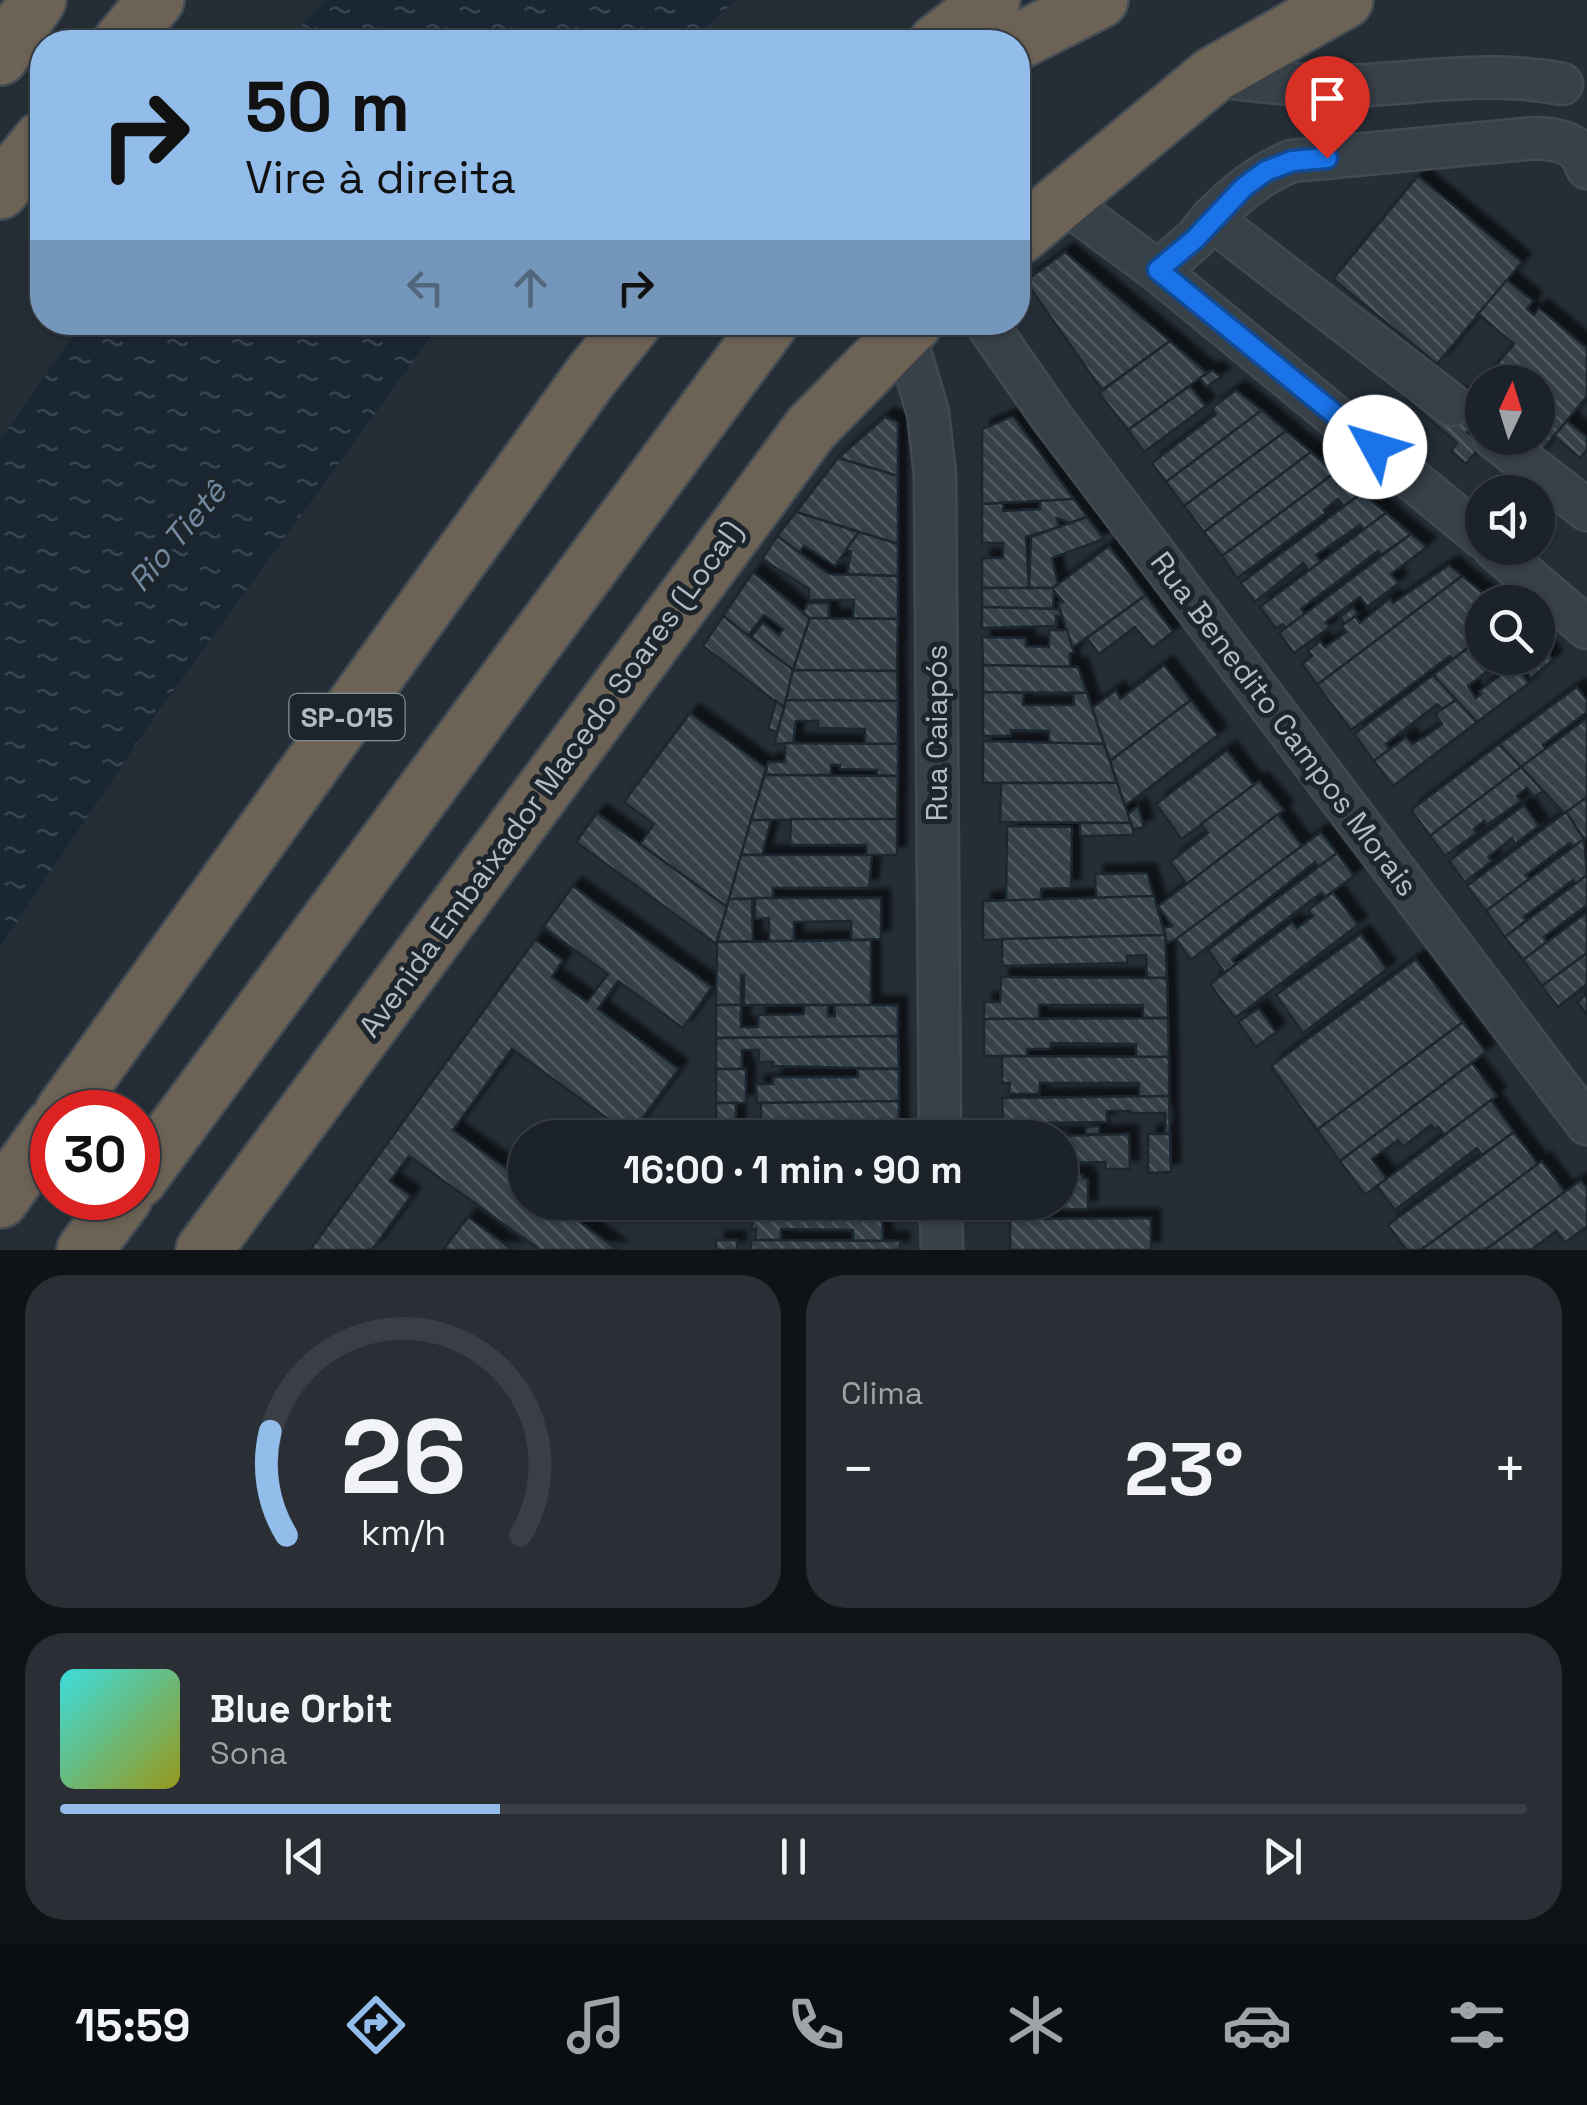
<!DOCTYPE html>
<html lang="pt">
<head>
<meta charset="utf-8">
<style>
	:root { --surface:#1c2229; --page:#292f35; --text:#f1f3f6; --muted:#a0a4a8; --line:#3a3f46; --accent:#92bce9 }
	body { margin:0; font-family:"Space Grotesk",sans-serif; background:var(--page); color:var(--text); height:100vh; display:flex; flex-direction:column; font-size:38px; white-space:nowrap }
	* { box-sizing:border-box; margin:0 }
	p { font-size:32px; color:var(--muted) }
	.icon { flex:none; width:55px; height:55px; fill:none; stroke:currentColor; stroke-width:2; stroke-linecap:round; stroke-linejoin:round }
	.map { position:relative; height:1250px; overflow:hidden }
	.sheet { display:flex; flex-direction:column; gap:25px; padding:25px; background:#0f1317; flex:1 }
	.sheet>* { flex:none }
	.top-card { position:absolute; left:30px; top:30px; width:1000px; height:305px; border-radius:40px; box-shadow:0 2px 8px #0004,0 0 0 2px var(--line); background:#92bce9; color:#111; overflow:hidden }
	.needle { width:65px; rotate:4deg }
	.controls { position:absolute; left:1465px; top:365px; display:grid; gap:20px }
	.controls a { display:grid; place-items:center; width:90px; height:90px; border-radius:50%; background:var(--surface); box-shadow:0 2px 8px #0004,0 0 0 2px var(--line); font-size:50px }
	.speed { position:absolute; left:30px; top:1090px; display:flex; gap:20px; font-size:50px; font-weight:700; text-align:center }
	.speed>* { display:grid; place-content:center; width:130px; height:130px; border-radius:50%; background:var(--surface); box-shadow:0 2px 8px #0004,0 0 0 2px var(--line); line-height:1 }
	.speed .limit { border:15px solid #d22; background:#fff; color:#111 }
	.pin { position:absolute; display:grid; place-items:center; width:85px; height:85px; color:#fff; margin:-102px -42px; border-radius:50% 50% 50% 0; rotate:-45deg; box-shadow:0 0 10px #0007 }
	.pin .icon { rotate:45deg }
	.me { position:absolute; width:110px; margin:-55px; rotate:309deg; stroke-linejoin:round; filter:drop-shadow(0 0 8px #0008) }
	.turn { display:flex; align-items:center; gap:35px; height:210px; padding:0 50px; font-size:45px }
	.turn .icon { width:130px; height:130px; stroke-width:2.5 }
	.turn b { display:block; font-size:70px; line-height:85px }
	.lanes { display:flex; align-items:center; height:95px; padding:0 50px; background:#0003; justify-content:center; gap:50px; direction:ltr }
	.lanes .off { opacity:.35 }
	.big { font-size:75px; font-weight:700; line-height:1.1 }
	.sheet .card { flex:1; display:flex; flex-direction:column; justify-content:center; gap:15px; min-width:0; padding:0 35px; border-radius:40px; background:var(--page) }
	.sheet .dial { align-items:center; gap:0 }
	.dial svg { height:260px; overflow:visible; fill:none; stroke:var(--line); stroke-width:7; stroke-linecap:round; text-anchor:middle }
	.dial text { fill:var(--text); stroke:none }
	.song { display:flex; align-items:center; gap:30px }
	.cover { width:120px; height:120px; border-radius:15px; background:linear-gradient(135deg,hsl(180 70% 55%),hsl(60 70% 35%)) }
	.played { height:10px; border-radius:5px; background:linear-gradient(90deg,var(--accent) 30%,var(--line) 30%) }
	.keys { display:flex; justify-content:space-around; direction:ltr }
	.heat { display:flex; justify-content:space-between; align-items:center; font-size:55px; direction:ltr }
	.sheet .tiles { flex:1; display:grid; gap:25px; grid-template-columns:1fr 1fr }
	.card:last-child { grid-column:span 2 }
	.trip { position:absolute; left:508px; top:1120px; width:570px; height:100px; border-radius:50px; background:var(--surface); box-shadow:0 2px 8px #0004,0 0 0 2px var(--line); font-weight:700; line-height:100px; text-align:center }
	.tabs { display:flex; height:160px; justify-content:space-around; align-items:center; background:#0b0e10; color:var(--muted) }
	.tabs .icon { width:70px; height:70px }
	.tabs .current { color:var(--accent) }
	.tabs b { font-size:45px; color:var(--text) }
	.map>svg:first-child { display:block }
	.water { fill:url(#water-ripples) }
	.building { fill:url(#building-back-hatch); stroke:#1f272f; stroke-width:2.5; filter:url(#shadow) }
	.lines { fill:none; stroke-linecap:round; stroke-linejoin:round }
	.minor-casing { stroke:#414951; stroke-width:45 }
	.highway-casing { stroke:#434b53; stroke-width:60 }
	.minor { stroke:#384048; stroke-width:40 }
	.highway { stroke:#6d6256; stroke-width:55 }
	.route-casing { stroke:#114b97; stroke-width:25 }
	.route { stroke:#1a73e8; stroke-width:18 }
	.labels { text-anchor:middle; stroke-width:10; stroke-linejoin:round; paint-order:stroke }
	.shield { fill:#1d252c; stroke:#868e96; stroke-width:2.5 }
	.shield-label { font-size:28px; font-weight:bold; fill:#b3bbc4 }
	.street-label { font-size:30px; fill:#b3bbc4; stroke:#1d252c }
	.water-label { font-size:32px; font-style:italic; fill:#71889e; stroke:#1d252c }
</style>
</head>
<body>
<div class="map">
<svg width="1587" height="1250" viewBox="0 0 1587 1250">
	<defs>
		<pattern id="water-ripples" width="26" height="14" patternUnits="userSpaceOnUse" patternTransform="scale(2.5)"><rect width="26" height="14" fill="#192633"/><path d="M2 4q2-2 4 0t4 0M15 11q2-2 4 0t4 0" fill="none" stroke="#38444f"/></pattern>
		<pattern id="building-back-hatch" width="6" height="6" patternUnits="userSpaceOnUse" patternTransform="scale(2.5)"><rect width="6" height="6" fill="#34404a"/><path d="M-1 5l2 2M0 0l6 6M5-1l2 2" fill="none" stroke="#4f5a62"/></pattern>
		<filter id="shadow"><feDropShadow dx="9" dy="-9" stdDeviation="2.5" flood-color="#0009"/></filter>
	</defs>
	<rect width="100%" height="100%" fill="#252e37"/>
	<g class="water">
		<path d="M327,0H736L689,42H285Z"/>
		<path d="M82,323H441L157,713L0,947V440Z"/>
	</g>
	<g class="building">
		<path d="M1418,176L1522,262L1437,364L1333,279Z"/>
		<path d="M1065,252L1170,341L1102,390L1028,285V279Z"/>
		<path d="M1507,280L1533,301L1527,309L1534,315L1539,308L1587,348V396L1534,460L1508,438H1538V382H1482V416L1465,402L1514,344L1478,314Z"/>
		<path d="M1170,341L1207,373L1128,430L1099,393Z"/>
		<path d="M1212,370L1221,377L1206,387L1200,378Z"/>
		<path d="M1190,386L1206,406L1144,452L1128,430Z"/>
		<path d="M1415,388L1458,397L1481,415L1467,432L1482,444L1466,464L1451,451L1457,443L1406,399Z"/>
		<path d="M1236,390L1262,410L1166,482L1152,463L1216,414L1212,408Z"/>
		<path d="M1262,410L1286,431L1184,506L1166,482Z"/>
		<path d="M1013,416L1074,499L982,504V429Z"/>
		<path d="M885,417L898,422V476L838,458Z"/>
		<path d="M1567,421L1587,437V450L1580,458L1554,436Z"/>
		<path d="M1286,431L1311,452L1204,532L1184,506Z"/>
		<path d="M1311,452L1336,472L1222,556L1204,532Z"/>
		<path d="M838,458L898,476V544L796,512Z"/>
		<path d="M1336,472L1362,493L1344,506L1338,499L1324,510L1326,513L1237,578L1222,556Z"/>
		<path d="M1362,493L1386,513L1364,530L1360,525L1316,555L1321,562L1309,571L1303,563L1255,602L1241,583Z"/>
		<path d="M1074,499L1087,517L1070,523L1057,518L1059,527L1026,537L1029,588H982V558H1003V543H982V504L1003,503V511L1040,509V501Z"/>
		<path d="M796,512L859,532L835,566L804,546L799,552L777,536Z"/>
		<path d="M1386,513L1411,534L1381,555L1378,551L1301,609L1305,614L1286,628L1283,624L1276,629L1260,607Z"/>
		<path d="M1087,517L1104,539L1052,558L1058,584L1053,588H1029L1031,537Z"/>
		<path d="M859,532L898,544V576L847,574L851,551L846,550Z"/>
		<path d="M1411,534L1427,547L1391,574L1399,583L1367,607L1360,597L1326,622L1330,627L1294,653L1279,633Z"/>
		<path d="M777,536L829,574L898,576V619L853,618L854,600H809V589L762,559Z"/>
		<path d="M1109,546L1146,595L1072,648L1058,603L1063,602L1054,591L1053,609L982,607V588H1053Z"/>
		<path d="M1449,565L1462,576L1317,685L1302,664L1312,656L1308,651L1320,641L1325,647L1346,632L1341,626L1355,616L1360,623L1390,598L1393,603Z"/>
		<path d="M753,572L810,618L793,670L751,637L763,622L779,635L783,629L764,615L748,636L723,616Z"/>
		<path d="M1462,576L1495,602H1482V637L1453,659L1450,656L1351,730L1317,685Z"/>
		<path d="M1146,595L1173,632L1152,648L1135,627L1099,654L1087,638Z"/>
		<path d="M808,603H829V619L810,618L803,613Z"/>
		<path d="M982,607L1059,609L1062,616H1056V626L982,628Z"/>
		<path d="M1353,607L1358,614L1344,624L1340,617Z"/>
		<path d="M723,616L793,670L784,708L703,646Z"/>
		<path d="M810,618L898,619L897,671L793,670Z"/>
		<path d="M1049,630H1067L1074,653H1070V667L983,665L982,637L1026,638V646L1049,647Z"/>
		<path d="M1482,637V658H1505L1468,686L1476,698L1481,694L1479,691L1515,664L1529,683L1477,722L1433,675Z"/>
		<path d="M1547,651L1553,660L1531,678L1524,669Z"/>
		<path d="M983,665L1078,667L1087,693L983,692Z"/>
		<path d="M1164,665L1191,700L1110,761L1092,708L1116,690L1120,699Z"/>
		<path d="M793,670L897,671L898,701L786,700Z"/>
		<path d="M1433,675L1456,700L1443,709L1437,704L1386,744L1390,749L1374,761L1354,734Z"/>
		<path d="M1577,687L1587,700V712L1543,745L1546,749L1521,767L1499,744Z"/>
		<path d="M983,692L1024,693L1023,705H1074L1073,693H1087L1104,744L1049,743V731L1011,730V736H983Z"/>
		<path d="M786,700L898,701V744H865V729L818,728V721H796L793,744H774Z"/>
		<path d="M1191,700L1218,735L1125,806L1110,761Z"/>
		<path d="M1456,700L1477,722L1393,786L1374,761L1406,737L1412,744L1426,736L1442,724L1435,714Z"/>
		<path d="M776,701L784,708L777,732L768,729Z"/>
		<path d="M690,713L766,768L727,907L640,844L654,824L624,802Z"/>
		<path d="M1587,718V797L1565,814L1521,767Z"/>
		<path d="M983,741L1104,744L1117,783H983Z"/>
		<path d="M785,743L898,744V776L877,775V770L840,769V765H831V775H765L768,762H785Z"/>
		<path d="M1499,744L1521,767L1430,836L1411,810Z"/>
		<path d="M1227,750L1254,785L1182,839L1156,804Z"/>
		<path d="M1521,767L1543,791L1534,797L1527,788L1517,796L1521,801L1487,825L1484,821L1474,829L1477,833L1445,856L1430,836Z"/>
		<path d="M765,775L898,776L897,819L751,820Z"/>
		<path d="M1259,781L1284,810L1187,884L1170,862L1208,833L1201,824Z"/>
		<path d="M1001,783H1117L1131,823L1000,822Z"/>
		<path d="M1587,797V837L1584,839L1566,812Z"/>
		<path d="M1524,805L1539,826L1515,844L1512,838L1488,857L1492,861L1465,882L1449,861Z"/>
		<path d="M1138,806L1144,827L1133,830L1128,814Z"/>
		<path d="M1566,812L1584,839L1573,847L1570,843L1526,875L1529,879L1486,911L1467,886Z"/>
		<path d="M597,813L727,907L716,944L576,842Z"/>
		<path d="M1278,814L1302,846L1181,937L1167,943L1163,928L1172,926L1158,906Z"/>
		<path d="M791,819H897V855H867L866,845H790Z"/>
		<path d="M751,820H771L762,855H741Z"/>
		<path d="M1080,823H1131L1134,835L1080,836Z"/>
		<path d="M1007,826L1072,827L1071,888L1041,889V900L1006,901Z"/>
		<path d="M1321,832L1337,853L1319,867L1315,862L1191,960L1176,939Z"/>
		<path d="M1584,839L1587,875L1576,884L1573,880L1524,917L1527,920L1505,937L1486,911Z"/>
		<path d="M1337,853L1354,876L1325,897L1321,893L1232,960L1236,964L1225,973L1208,950Z"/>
		<path d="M741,855H872L869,888H773V898L729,899Z"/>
		<path d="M1147,873L1154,896L1096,898L1095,874Z"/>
		<path d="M1587,875V905L1544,937L1547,942L1523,960L1505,937Z"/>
		<path d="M573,886L712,987L683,1028L618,981L598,1009L679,1069L630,1135L512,1049L453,1130L525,1182V1202H553L618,1250H540L409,1156L390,1181L411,1196L372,1250H310L535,940L563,960L552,977L587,1002L608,974L543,927Z"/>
		<path d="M1333,892L1358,925L1235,1018L1210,984L1292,922L1297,928L1313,916L1308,910Z"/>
		<path d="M1154,896L1165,935L983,940V901Z"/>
		<path d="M755,898H881V939L851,940V921L794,922V941H769V918L755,919Z"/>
		<path d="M729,899H752L753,941L717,942Z"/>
		<path d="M1587,912V953L1542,986L1523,960Z"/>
		<path d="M1361,934L1387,969L1303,1033L1276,995Z"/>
		<path d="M1165,935L1167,978H1147L1146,955L1127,956V963L1002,966V939Z"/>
		<path d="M871,940V1005H744V975H741V1005H716L717,942Z"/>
		<path d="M1587,953V984L1558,1007L1542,986Z"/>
		<path d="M1416,959L1463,1022L1317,1130L1271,1066Z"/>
		<path d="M1001,977L1167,978L1168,1018H1143V1005H1039V1019H984V1002H1000Z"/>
		<path d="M1587,994V1015L1577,1002Z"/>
		<path d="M716,1005H741V1027H758V1015L804,1014V1005H828V1016H835L834,1005H898V1036L716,1038Z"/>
		<path d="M1259,1008L1276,1032L1256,1047L1238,1022Z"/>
		<path d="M1168,1018L1169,1057H1136V1044L1051,1043V1049H1027V1056H984V1019Z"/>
		<path d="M1463,1022L1486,1052L1340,1161L1317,1130Z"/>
		<path d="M898,1036L899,1069L773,1066V1062H759V1050H742V1069H716V1038Z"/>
		<path d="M1002,1056L1169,1057V1096L1139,1097V1083H1040L1039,1094H1009L1010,1083H1002Z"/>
		<path d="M1472,1063L1497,1096L1444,1135L1438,1127L1435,1130L1431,1125L1403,1147L1398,1140L1372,1159L1387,1179L1365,1195L1340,1161Z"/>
		<rect x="716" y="1069" width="30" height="34"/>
		<path d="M857,1069H899V1101L757,1103L756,1084H773V1077H858Z"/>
		<path d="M1169,1096L1170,1134L1165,1133V1113H1130V1111H1107V1122L1032,1123V1135H1006V1123H1003L1002,1098Z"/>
		<path d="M1491,1100L1514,1132L1482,1155L1477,1148L1395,1210L1377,1186Z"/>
		<path d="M899,1101V1137H874V1132H773L774,1137H749L753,1129H761V1103Z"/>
		<rect x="716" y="1103" width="20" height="34"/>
		<path d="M1099,1126V1134H1086V1127Z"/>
		<path d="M1514,1132L1538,1164L1421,1250H1406L1388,1225Z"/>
		<path d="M1129,1134L1130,1169H1106L1105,1162L1060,1163V1138H984Z"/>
		<path d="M1148,1134H1170L1171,1172L1148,1173Z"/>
		<path d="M1542,1161L1565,1192L1485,1250H1421Z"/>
		<path d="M1083,1174V1178L1088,1179V1209L1045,1210L1044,1214L1022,1215V1202H1060V1175Z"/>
		<path d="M1581,1180L1587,1188V1226L1565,1243L1556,1231L1531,1250H1485Z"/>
		<path d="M716,1202H882V1203L716,1204Z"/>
		<path d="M882,1203L883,1241H853V1230L781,1229V1240H756V1229H751L754,1216L716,1215V1204Z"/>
		<path d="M468,1217L513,1250H443Z"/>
		<path d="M1151,1218V1250H1010V1219Z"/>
		<rect x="716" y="1240" width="21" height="10"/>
		<path d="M751,1240L900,1241V1250H751Z"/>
	</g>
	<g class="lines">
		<g class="minor-casing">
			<g id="minor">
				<path d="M1213,75C1265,83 1316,88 1368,85C1433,81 1497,71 1562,84"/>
				<path d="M1062,200L1158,271L1482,537"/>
				<path d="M1211,219C1236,194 1259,174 1292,161L1536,138C1561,140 1579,142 1587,168"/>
				<path d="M1158,271L1195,239L1211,219L1452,405"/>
				<path d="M985,322L1052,418L1587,1124"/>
				<path d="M904,332L928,413L935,474L940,1138"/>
				<path d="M1494,438L1587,510"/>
				<path d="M1494,548L1587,628"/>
				<path d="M941,1202L942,1250"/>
			</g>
		</g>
		<g class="highway-casing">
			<g id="highway">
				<path d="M121,42L156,0"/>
				<path d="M937,42L992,0"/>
				<path d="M1017,42L1100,0"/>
				<path d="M0,57L38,0"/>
				<path d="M0,191L42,139"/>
				<path d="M1018,237L1213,75L1345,0"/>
				<path d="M63,1112L591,376L634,322"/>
				<path d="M138,1180L771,322"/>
				<path d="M0,1200L52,1127"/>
				<path d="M85,1250L124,1198"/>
				<path d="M204,1250L811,428L915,322"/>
			</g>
		</g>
		<use href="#minor" class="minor"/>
		<use href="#highway" class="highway"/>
	</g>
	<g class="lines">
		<g class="route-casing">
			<path id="route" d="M1327,158L1292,161L1266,171L1244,187L1195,239L1158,270L1375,447"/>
		</g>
		<use href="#route" class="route"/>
	</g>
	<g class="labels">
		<rect class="shield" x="289.5" y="694" width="115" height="46" rx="8"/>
		<g class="shield-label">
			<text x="347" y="727">SP-015</text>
		</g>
		<g class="street-label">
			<text transform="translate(1284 724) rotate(53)" y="10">Rua Benedito Campos Morais</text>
			<text transform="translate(937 733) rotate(-90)" y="10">Rua Caiapós</text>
			<text transform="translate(551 779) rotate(-54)" y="10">Avenida Embaixador Macedo Soares (Local)</text>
		</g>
		<g class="water-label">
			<text transform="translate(177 536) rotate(-50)" y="11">Rio Tietê</text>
		</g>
	</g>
</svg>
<div class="controls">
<a><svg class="needle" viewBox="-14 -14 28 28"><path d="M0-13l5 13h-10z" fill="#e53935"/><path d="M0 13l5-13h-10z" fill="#a0a4a8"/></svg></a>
<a><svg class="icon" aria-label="sound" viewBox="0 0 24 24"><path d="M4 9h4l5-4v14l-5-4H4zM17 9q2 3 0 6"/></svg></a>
<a><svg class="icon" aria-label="search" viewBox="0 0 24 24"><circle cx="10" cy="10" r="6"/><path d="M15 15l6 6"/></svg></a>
</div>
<div class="speed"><div class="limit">30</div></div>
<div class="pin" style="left:1327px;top:158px;background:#d93025"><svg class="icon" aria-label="arrive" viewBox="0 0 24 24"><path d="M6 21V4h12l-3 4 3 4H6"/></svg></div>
<svg class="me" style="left:1375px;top:447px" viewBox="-20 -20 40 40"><circle r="19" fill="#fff"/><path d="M0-13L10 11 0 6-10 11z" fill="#1a73e8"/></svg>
<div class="trip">16:00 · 1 min · 90 m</div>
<div class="top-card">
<div class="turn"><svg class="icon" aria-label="right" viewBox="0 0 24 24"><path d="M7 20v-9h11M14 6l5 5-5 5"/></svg><div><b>50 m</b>Vire à direita</div></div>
<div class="lanes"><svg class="icon off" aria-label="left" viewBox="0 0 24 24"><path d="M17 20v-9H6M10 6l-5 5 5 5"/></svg><svg class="icon off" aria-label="ahead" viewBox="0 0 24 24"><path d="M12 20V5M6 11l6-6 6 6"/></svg><svg class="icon" aria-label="right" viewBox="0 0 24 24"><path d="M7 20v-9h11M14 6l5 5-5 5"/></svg></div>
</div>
</div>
<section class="sheet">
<div class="tiles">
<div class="card dial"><svg viewBox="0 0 100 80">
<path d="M14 69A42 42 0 1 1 86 69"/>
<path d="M14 69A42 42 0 0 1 9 37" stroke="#92bce9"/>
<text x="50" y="56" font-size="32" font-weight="700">26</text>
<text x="50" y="72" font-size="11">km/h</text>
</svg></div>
<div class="card"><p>Clima</p>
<div class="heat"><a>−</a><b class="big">23°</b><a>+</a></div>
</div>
<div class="card">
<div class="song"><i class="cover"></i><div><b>Blue Orbit</b><p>Sona</p></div></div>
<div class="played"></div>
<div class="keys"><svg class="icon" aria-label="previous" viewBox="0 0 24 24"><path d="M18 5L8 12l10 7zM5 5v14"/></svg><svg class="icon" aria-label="pause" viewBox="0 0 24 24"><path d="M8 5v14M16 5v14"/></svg><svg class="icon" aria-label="next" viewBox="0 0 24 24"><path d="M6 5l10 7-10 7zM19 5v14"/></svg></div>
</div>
</div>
</section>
<nav class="tabs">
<b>15:59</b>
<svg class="icon current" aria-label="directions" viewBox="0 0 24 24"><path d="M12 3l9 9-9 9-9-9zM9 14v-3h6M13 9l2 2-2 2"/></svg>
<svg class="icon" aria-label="music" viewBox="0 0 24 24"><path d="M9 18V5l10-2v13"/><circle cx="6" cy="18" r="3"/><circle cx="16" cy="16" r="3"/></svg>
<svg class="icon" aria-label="phone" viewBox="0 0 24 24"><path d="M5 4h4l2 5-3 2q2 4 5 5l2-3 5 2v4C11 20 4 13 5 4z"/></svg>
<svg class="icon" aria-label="climate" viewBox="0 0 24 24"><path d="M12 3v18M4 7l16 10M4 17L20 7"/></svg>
<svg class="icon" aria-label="car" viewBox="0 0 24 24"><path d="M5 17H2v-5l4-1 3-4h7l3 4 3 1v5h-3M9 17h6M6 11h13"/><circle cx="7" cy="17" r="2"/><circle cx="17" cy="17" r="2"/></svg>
<svg class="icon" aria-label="filters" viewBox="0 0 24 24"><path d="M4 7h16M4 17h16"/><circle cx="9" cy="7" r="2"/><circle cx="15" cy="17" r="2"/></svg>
</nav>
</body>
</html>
